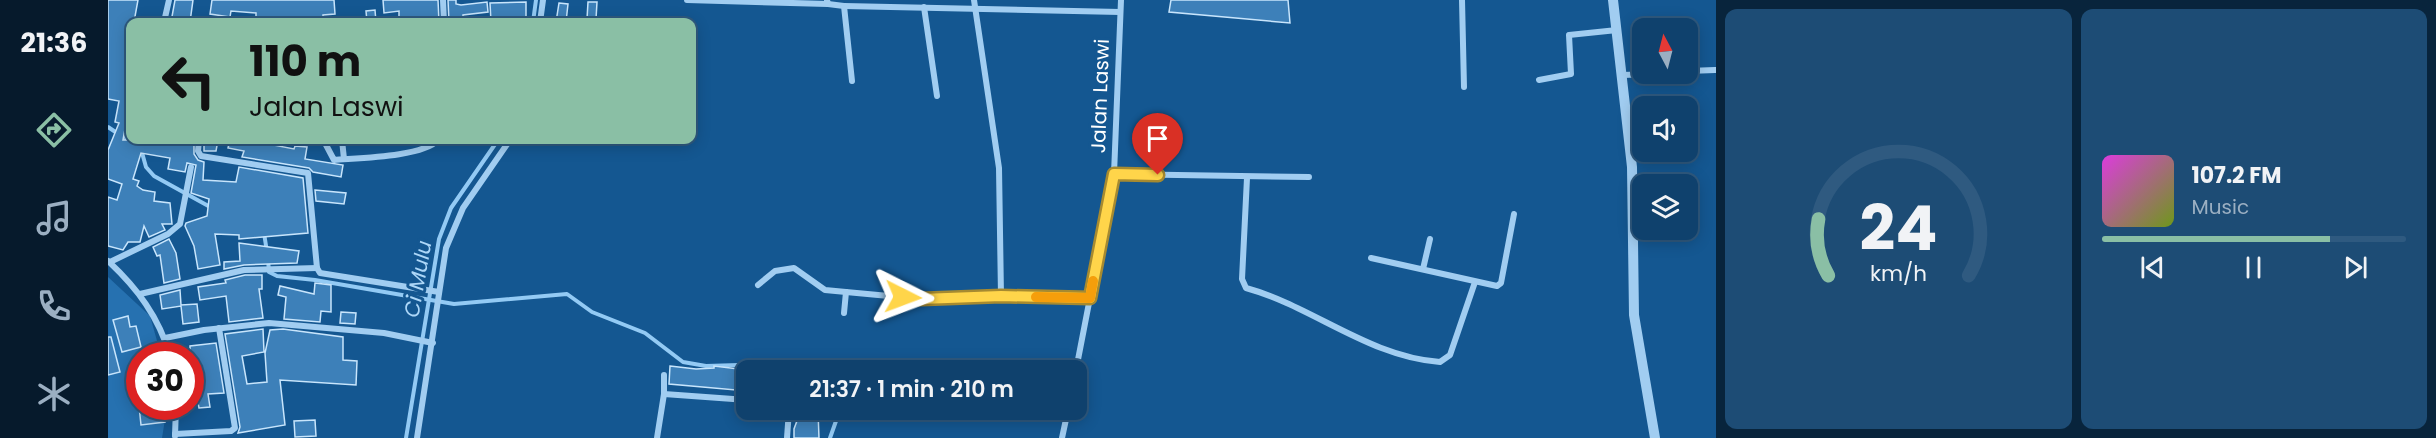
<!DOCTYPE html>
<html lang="en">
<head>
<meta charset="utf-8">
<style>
	:root { --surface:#0f416d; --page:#1d4c75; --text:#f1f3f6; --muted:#9bafc2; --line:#2f5a80; --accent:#8abfa5 }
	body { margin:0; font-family:Poppins,sans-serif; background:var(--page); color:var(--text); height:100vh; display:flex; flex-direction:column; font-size:22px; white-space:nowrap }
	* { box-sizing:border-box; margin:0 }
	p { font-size:20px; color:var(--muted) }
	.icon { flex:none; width:33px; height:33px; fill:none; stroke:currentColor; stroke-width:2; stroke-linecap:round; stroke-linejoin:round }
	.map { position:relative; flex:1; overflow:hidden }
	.details { display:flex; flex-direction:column; gap:9px; padding:9px; background:#08243c; width:720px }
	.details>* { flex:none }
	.hud { position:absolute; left:18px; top:18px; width:570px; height:126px; border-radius:12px; box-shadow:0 3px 15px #0003,0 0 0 2px var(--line); background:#8abfa5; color:#111; overflow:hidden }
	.needle { width:39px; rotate:353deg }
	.controls { position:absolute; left:1524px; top:18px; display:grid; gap:12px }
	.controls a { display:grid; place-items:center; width:66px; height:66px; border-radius:12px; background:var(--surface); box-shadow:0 3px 15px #0003,0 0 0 2px var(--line); font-size:30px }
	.speed { position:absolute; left:18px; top:342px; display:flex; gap:12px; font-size:30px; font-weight:700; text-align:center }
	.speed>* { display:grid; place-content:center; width:78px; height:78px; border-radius:50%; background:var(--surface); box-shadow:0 3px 15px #0003,0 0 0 2px var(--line); line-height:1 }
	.speed .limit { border:9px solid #d22; background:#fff; color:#111 }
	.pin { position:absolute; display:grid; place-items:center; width:51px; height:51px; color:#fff; margin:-62px -26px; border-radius:50% 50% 50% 0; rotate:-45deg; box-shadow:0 0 6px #0007 }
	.pin .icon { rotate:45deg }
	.me { position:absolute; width:66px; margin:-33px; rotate:93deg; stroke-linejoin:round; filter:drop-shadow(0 0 4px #0008) }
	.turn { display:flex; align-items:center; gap:21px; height:126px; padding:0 24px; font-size:27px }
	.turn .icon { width:78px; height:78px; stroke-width:2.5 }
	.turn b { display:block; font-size:42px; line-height:51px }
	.details .tile { flex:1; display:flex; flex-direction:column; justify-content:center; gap:9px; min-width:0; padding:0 21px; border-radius:12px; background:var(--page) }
	.details .dial { align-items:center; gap:0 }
	.dial svg { height:156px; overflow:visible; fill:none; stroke:var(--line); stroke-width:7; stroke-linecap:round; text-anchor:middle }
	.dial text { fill:var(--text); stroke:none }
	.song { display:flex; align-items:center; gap:18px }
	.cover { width:72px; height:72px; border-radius:9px; background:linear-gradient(135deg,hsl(300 70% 55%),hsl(80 70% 35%)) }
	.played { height:6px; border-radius:3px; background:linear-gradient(90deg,var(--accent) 75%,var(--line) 75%) }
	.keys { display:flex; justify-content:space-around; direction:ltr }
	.details .tiles { flex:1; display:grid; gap:9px; grid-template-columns:repeat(2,1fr) }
	.trip { position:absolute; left:628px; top:360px; width:351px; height:60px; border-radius:12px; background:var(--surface); box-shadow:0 3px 15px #0003,0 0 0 2px var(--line); font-weight:600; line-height:60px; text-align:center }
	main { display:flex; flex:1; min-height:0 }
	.tabs { display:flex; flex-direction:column; width:108px; justify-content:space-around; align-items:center; background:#061a2c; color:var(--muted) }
	.tabs .icon { width:42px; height:42px }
	.tabs .on { color:var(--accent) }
	.tabs b { font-size:27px; color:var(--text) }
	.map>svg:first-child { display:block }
	.green { fill:#2671b0 }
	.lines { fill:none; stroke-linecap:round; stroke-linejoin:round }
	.stream { stroke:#93caf4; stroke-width:4 }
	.building { fill:#3d80b9; stroke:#c8e5fc; stroke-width:1.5 }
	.minor { stroke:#a1cdf1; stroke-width:6 }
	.tertiary { stroke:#a1cdf1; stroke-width:10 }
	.route-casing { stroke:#a68a30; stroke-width:15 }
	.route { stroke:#ffd54a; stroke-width:10 }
	.slow { stroke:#f59e0b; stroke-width:10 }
	.labels { text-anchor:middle; stroke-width:6; stroke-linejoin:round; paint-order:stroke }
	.street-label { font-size:20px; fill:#fff; stroke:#145791 }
	.water-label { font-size:21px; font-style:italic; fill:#add7f8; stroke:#145791 }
</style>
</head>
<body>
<main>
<nav class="tabs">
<b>21:36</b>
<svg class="icon on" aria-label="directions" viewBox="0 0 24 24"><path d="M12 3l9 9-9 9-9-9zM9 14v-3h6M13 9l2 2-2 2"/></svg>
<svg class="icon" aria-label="music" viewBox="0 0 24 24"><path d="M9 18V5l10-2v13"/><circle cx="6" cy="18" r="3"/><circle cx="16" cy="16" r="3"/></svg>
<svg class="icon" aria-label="phone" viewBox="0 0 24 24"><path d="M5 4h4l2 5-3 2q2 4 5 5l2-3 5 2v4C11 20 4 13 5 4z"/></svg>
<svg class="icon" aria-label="climate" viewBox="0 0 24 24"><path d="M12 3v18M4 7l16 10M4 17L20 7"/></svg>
</nav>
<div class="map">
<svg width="1608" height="438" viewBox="0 0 1608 438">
	<rect width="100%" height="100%" fill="#145791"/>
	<path class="green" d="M0,277L42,316L53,355L32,356V406L59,407L54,438H0Z"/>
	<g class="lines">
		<g class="stream">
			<path d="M425,22L428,0"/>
			<path d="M0,127L24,143"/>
			<path d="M33,149L38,167L46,176L104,208"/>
			<path d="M156,233L159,252"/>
			<path d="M160,259L161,272L169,276L207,280L346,304L459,294L484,312L537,333L575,362L598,366L665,364L679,370"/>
			<path d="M298,438L331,239L343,208L390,140"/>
			<path d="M722,438L728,421L724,410"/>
		</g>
	</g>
	<g class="building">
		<path d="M0,0H30L26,22H22V102L15,140H86V154L90,160L96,162L95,180L128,182L131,167L195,178L200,233L131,239V235L107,234L112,265L90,269L86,246L77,226L78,223L99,216L101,199L83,193L88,165L79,163L77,172L60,169L62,158L33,153L25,179L31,181L29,186L35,190L47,192L46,201L62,203L64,224H54L57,230L41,237L36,226L32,242H20L15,250L0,246V197L9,200L14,184L0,179V150L11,123L7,122L11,101L0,99Z"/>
		<path d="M67,0H85L82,22H63Z"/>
		<path d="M104,0H226L227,14L215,15V22H178V18L148,21V13L123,11L122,17L102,14Z"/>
		<path d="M275,0H330L331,22H291V11L276,13Z"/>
		<path d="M340,0H348V4L353,5L379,2L380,12L355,15V22H341Z"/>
		<path d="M1063,0H1180L1182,23L1061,12Z"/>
		<path d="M418,2V22H383L382,3Z"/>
		<path d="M480,2H489L488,19H479Z"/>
		<path d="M451,3L460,4L458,22H448Z"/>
		<path d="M267,10L268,22H259L258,11Z"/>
		<path d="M96,140H110L108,151H96Z"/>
		<path d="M122,140H139L186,149L187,146L199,147L197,159L235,165L233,177L205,172L201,168L134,157L136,151L120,148Z"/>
		<path d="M207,190L238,193L236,204L208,201Z"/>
		<path d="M61,239L68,253L72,279L56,283L52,255L49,256L45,247Z"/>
		<path d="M131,243L191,251L189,263L136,265L116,269V262L132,261Z"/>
		<path d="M137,275H154V289H151L155,318L121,322L118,296L92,300L90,287L118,283L117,280Z"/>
		<path d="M207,283L223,285V312L213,311L212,322L176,319L178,297L170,295L172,286L206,294Z"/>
		<path d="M72,290L73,305L89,304L91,322L75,324L73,306L54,309L52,295Z"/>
		<path d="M233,312L248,313L247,324L232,323Z"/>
		<path d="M20,316L22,327L28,326L33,347L14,352L5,320Z"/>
		<path d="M155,329L156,352L134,356L139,384L159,382L157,353L162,330L175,329L235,337V360L249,361L248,385L172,380L177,425L130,433L132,427L117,334Z"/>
		<path d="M0,337H3L12,372L0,375Z"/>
		<path d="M108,343L116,393L100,394L102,407L91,408L87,389L84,390L82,383V346Z"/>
		<path d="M562,366L588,369L606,368V366L639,370V391L561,384Z"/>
		<path d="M31,406H55L57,422L33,425Z"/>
		<path d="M693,410H710L711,438H686V429Z"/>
		<path d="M207,420L208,436L187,437L186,421Z"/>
	</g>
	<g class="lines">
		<g class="minor">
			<path d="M335,0L336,22"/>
			<path d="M579,0L720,4L719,0"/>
			<path d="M866,0L891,168L893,296"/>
			<path d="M1354,0L1356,87"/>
			<path d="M720,4L736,6L744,81"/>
			<path d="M736,6L1012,12"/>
			<path d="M816,7L829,96"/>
			<path d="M56,22L61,0"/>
			<path d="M432,22L435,0"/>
			<path d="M1580,71L1607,70"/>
			<path d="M1515,75L1541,74"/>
			<path d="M1431,80L1463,74L1461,35L1509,30"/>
			<path d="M91,140L90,151L93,156L200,173L209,268L212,273L331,292"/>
			<path d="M174,140L217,143L226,160C249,158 315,157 330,140"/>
			<path d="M234,140L236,159"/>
			<path d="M1006,174L1201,177"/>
			<path d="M1139,178L1134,279L1138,288C1204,306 1261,357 1332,362L1342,355L1367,282"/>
			<path d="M1263,258L1389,286L1393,283L1406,214"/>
			<path d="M0,261C29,288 51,317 62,356"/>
			<path d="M2,262L60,234L72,224L83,167"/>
			<path d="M1315,269L1322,239"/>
			<path d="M650,285L667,271L686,268L717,290L738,292L813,299L893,296L982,298"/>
			<path d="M32,294L136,270L209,268"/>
			<path d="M736,313L738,292"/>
			<path d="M57,338L96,330L161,323L276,333L325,343"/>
			<path d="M968,370L1006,174L1013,0"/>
			<path d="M556,394L639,400"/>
			<path d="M67,434L123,431L127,428L111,328"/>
			<path d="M67,436L68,406"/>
			<path d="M309,438L338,248L355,208L402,140"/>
			<path d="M549,438L556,394V375"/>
			<path d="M679,438L681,410"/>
			<path d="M954,438L960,410"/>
		</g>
		<path class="tertiary" d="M1505,0L1524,167L1526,315L1547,438"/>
	</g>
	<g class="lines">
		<g class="route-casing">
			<path id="route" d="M795,297L813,299L893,296L982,298L1006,174L1050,175"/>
		</g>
		<use href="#route" class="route"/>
		<path class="slow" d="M928,297L982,298L985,281"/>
	</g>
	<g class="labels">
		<g class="street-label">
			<text transform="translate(992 96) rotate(-88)" y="7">Jalan Laswi</text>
		</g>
		<g class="water-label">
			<text transform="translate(310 279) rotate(-80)" y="7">Ci Mulu</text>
		</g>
	</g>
</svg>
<div class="controls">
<a><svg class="needle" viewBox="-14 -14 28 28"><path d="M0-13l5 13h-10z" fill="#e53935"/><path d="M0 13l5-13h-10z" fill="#9bafc2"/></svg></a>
<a><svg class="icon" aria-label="sound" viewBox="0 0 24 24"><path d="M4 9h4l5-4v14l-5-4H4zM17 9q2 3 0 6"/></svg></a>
<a><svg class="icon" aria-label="layers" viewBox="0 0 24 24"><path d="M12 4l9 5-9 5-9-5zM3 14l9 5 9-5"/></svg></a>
</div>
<div class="speed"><div class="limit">30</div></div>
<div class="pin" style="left:1050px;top:175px;background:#d93025"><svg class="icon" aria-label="arrive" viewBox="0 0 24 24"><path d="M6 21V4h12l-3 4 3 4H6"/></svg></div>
<svg class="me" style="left:795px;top:297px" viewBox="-20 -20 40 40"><path d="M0-17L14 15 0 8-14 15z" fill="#ffd54a" stroke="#fff" stroke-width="4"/></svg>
<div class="trip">21:37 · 1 min · 210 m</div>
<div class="hud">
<div class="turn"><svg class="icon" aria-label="left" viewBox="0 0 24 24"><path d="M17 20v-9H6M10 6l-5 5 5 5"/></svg><div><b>110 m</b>Jalan Laswi</div></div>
</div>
</div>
<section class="details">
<div class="tiles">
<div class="tile dial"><svg viewBox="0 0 100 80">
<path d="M14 69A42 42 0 1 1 86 69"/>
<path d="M14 69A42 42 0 0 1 9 40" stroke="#8abfa5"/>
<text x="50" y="56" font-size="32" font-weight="700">24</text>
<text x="50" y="72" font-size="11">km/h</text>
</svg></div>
<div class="tile">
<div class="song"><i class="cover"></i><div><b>107.2 FM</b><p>Music</p></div></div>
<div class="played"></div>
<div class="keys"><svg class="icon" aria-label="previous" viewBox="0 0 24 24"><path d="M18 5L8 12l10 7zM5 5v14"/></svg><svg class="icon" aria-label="pause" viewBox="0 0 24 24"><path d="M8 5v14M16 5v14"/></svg><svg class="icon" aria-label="next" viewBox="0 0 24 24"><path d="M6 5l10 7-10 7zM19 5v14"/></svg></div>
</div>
</div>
</section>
</main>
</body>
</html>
